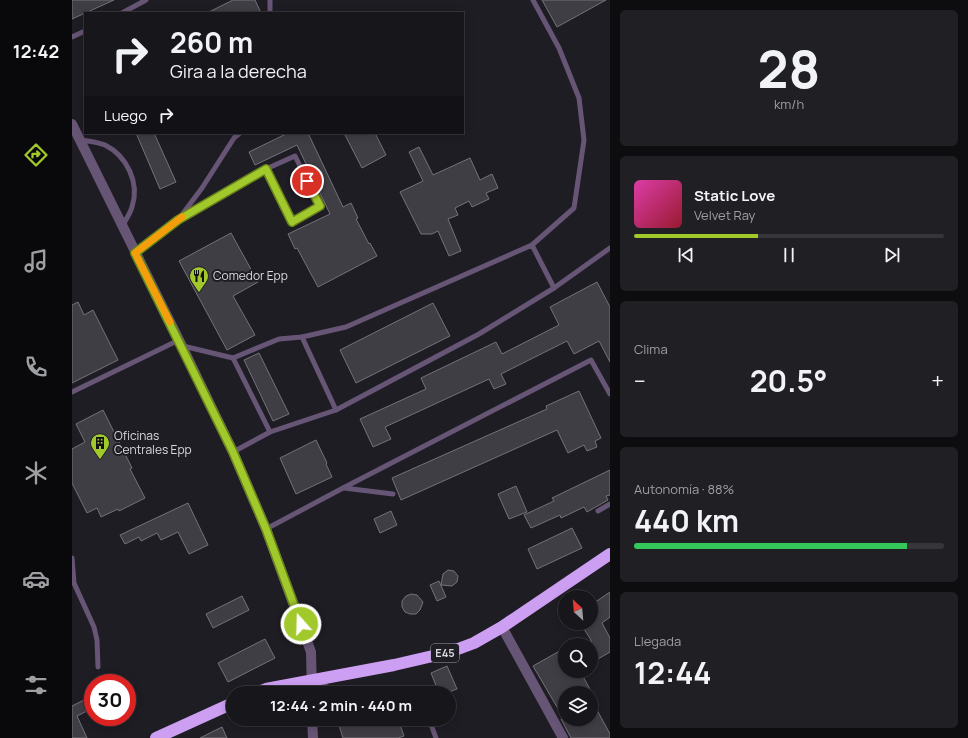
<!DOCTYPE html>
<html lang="es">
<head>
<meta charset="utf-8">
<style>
	:root { --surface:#17161b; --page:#201f24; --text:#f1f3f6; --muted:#9e9fa3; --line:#36353a; --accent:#a1c92b }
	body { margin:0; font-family:Manrope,sans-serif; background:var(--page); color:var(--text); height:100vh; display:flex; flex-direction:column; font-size:15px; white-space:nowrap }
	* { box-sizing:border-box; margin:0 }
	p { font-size:13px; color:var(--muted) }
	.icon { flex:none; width:22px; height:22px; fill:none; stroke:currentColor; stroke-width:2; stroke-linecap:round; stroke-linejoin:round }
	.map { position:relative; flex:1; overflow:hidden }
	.side { display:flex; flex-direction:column; gap:10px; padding:10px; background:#0d0c0f; width:358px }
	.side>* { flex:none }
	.hud { position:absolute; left:12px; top:12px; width:380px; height:122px; border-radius:0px; box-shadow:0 2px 10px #0003,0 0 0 1px var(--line); background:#17161b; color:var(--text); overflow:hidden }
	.needle { width:26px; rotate:334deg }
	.buttons { position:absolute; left:486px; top:590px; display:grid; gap:8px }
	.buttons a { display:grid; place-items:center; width:40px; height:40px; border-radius:50%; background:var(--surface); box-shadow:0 2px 10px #0003,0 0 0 1px var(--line); font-size:20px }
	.speed { position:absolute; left:12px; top:674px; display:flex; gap:8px; font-size:20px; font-weight:700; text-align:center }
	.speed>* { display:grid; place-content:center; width:52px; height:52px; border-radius:50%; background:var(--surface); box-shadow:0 2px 10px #0003,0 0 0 1px var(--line); line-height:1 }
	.speed .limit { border:6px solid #d22; background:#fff; color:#111 }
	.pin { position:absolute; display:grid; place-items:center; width:34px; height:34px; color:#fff; margin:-17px; border:2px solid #fff; border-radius:50%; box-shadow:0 1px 4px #0007 }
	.me { position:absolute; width:44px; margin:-22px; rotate:340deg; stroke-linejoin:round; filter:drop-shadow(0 0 3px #0008) }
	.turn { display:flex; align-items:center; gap:14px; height:84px; padding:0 20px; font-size:18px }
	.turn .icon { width:52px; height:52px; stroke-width:2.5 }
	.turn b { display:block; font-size:28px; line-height:34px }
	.then { display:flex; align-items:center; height:38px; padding:0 20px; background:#0003; gap:8px; font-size:15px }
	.big { font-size:30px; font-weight:700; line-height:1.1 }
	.side .card { flex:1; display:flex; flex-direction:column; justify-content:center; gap:6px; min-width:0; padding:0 14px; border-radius:6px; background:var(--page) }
	.side .dial { align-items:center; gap:0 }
	.dial b { font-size:52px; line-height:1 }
	.song { display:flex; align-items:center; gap:12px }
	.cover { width:48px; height:48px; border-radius:6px; background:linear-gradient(135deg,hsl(320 70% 55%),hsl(350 70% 35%)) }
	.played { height:4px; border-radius:2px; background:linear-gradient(90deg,var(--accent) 40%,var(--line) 40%) }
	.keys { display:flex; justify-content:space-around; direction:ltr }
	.heat { display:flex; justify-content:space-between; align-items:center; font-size:22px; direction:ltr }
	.charge { height:6px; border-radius:3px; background:linear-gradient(90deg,#34c759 88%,var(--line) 0) }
	.trip { position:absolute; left:154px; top:686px; width:230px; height:40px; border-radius:20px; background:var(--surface); box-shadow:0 2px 10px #0003,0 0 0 1px var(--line); font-weight:700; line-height:40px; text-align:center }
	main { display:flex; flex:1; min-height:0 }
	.tabs { display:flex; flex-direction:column; width:72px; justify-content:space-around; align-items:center; background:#09090b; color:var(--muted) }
	.tabs .icon { width:28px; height:28px }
	.tabs .selected { color:var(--accent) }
	.tabs b { font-size:18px; color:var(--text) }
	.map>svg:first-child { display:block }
	.building { fill:#403e45; stroke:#74717a }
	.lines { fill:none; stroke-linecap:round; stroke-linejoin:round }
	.lane { stroke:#675576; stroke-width:5 }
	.street { stroke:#675576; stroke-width:10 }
	.highway { stroke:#cd9ff3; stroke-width:12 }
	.route-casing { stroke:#69831c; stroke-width:10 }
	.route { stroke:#a1c92b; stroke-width:7 }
	.slow { stroke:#f59e0b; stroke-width:7 }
	.labels { text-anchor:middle; stroke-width:4; stroke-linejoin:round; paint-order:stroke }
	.shield { fill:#1f1d24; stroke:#a1a0a6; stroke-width:1 }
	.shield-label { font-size:11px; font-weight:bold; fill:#d9d8dd }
	.poi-label { font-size:12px; fill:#d9d8dd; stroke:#1f1d24; text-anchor:start }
</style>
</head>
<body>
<main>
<nav class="tabs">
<b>12:42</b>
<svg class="icon selected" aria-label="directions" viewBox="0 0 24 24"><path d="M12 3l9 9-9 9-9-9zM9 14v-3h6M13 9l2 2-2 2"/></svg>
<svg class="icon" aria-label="music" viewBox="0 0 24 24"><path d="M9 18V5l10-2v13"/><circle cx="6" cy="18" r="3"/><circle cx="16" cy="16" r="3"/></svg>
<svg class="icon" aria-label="phone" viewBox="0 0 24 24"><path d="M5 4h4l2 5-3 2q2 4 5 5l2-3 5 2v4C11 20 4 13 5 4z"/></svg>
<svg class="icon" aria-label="climate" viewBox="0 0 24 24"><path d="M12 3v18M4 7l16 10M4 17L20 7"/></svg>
<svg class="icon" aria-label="car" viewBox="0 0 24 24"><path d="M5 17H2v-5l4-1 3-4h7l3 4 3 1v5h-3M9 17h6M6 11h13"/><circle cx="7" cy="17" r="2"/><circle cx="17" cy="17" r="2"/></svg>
<svg class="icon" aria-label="filters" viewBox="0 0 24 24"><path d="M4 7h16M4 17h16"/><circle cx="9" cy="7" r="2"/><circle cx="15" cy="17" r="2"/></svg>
</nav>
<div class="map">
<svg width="538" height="738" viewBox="0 0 538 738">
	<rect width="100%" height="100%" fill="#1f1d24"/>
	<g class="building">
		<path d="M0,0H42L0,19Z"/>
		<path d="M161,0H183L189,13H135Z"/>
		<path d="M470,0H534L485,27Z"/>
		<path d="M64,133H82L104,182L88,189Z"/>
		<path d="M216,133H236L271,207L279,203L286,218L284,219L297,244L298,243L305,256L246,287L225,248L223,249L216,234L258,214L225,145L183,165L177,152Z"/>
		<path d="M272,133H303L314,155L290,168Z"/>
		<path d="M347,147L361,175L398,158L408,180L420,174L426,188L414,193L417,199L400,207L397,201L383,208L386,215L376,219L389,251L377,256L366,231L360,234H349L328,192L351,181L337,152Z"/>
		<path d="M159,233L186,282L161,296L183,335L155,350L107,261Z"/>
		<path d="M525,282L538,307V362L527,341L502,354L495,341L429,374L434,384L422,389L417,379L313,427L319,439L301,447L288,419L354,389L349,378L424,342L430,354L487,325L478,307Z"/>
		<path d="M6,302L12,315L21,310L46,360L0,383V305Z"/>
		<path d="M361,303L378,336L284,383L268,350Z"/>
		<path d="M187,353L217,414L201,421L172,360Z"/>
		<path d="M507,391L529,438L523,441L525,447L515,451L512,445L496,453L485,430L329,500L320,478L475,409L474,406Z"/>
		<path d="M31,410L60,468L58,469L73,498L47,511L46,509L29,517L25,508L15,513L0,483V449L13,442L4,424Z"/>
		<path d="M244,440L255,463L254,464L260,477L224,494L208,458Z"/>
		<path d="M538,470V495L534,496L536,500L515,512L512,507L489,518L488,515L459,528L452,515L482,501L480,498Z"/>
		<path d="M444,486L455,512L437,519L426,494Z"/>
		<path d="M116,503L136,545L117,554L106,532L89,540L85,533L69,541L67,537L53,544L48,535Z"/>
		<path d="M319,511L325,525L308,533L302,519Z"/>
		<path d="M500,528L510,548L465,569L456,549Z"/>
		<path d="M376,570L382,571L386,576L385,582L380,586L369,585L371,574Z"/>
		<path d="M367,581L374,597L365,601L358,585Z"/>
		<path d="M538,592V617L530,623L538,638V652L519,663V640L508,623H519V605Z"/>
		<path d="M339,594L345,595L351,602L348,610L344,614H338L333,612L330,607V601L334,596Z"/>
		<path d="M170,596L177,610L141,628L134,614Z"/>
		<path d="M193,639L203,658L156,682L146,663Z"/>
		<path d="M493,648V671H508L520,693H493V719H519V699L538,734V738H499L489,719H492L461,666Z"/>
		<path d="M375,666L385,689L374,693H367L359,673Z"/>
		<path d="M18,697L21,703V708L5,716L15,738H0V706Z"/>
		<path d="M265,719H326L332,736L326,738H271Z"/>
		<path d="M150,727L155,738H128Z"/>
	</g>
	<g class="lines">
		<g class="lane">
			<path d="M50,13L74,0"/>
			<path d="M198,13V0"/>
			<path d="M0,37L13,31"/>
			<path d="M9,140C16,141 26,142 33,145C55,156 68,183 60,207C58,214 54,220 50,226"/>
			<path d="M106,220L194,169L223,156L248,206L220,222L194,169"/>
			<path d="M460,245L502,208L512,140L507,98L487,48L461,0"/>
			<path d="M63,253L106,220L130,188L162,138L168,133"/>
			<path d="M482,288L538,248"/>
			<path d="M230,337L264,410"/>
			<path d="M111,346L161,358L207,339L230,337L274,327L460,245L482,288L407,334L264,410L198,432L161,452"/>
			<path d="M161,358L198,432"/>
			<path d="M0,392L107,340"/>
			<path d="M272,488L321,494"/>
			<path d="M526,511L538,504"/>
			<path d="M194,529L271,488L519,360L538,394"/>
			<path d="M0,558L2,583L22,627L25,640L26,667"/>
			<path d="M245,682L267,693"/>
			<path d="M308,693L329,691L337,693"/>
			<path d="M357,719L364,738"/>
		</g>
		<g class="street">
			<path d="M0,124L107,340L161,452L194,529L239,652L240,693"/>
			<path d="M430,627L491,738"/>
			<path d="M240,719L241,738"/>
		</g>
		<g class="highway">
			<path d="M184,693L194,689L322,665L378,652L402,643L430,627L538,554"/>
			<path d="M84,738L161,703"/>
		</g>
	</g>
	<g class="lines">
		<g class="route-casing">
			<path id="route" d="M229,624L194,529L161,452L63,253L106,220L194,169L220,222L248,206L235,181"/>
		</g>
		<use href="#route" class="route"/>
		<path class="slow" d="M98,322L63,253L110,217"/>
	</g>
	<defs>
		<g id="restaurant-pin" transform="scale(1)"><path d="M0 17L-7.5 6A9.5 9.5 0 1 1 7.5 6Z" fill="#a1c92b" stroke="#1f1d24"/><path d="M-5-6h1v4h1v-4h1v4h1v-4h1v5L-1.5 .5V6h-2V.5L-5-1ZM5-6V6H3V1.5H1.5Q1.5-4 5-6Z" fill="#111"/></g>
		<g id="building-pin" transform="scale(1)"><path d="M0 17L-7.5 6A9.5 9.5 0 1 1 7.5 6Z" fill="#a1c92b" stroke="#1f1d24"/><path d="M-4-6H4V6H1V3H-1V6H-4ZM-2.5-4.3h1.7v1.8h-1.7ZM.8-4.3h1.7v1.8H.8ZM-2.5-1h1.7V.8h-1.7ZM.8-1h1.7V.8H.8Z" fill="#111"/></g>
	</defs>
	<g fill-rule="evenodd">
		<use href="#restaurant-pin" x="127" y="276"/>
		<use href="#building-pin" x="28" y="443"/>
	</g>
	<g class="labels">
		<rect class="shield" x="359" y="644" width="28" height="18" rx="3"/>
		<g class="shield-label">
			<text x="373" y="657">E45</text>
		</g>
		<g class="poi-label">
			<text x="141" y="280">Comedor Epp</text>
			<text x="42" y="440">Oficinas<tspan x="42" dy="14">Centrales Epp</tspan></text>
		</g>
	</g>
</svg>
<div class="buttons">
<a><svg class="needle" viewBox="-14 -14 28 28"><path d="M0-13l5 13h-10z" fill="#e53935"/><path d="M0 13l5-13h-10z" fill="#9e9fa3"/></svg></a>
<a><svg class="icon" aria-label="search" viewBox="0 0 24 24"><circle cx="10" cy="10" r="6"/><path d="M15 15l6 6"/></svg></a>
<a><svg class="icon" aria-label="layers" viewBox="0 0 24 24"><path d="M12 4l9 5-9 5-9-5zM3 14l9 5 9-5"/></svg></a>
</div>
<div class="speed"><div class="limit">30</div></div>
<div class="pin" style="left:235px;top:181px;background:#d93025"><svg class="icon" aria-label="arrive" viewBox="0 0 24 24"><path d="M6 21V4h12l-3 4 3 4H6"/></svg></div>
<svg class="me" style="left:229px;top:624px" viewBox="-20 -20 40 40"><circle r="17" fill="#a1c92b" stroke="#fff" stroke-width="3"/><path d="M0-11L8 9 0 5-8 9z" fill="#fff"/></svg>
<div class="trip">12:44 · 2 min · 440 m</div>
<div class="hud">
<div class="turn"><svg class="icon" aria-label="right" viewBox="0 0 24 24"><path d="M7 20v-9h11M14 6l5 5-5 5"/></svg><div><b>260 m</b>Gira a la derecha</div></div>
<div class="then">Luego<svg class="icon" aria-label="right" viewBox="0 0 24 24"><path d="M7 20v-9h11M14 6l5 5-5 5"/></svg></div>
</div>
</div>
<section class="side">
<div class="card dial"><b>28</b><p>km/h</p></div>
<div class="card">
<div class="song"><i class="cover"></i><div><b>Static Love</b><p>Velvet Ray</p></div></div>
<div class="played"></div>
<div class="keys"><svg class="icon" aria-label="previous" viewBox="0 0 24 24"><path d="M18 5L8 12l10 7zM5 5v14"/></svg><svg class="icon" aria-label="pause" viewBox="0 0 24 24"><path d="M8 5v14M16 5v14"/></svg><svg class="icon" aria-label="next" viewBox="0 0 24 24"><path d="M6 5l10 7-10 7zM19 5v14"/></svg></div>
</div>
<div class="card"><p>Clima</p>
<div class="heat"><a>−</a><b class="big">20.5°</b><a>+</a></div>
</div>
<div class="card"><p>Autonomía · 88%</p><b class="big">440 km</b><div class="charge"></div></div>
<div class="card"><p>Llegada</p><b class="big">12:44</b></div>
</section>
</main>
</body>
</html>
